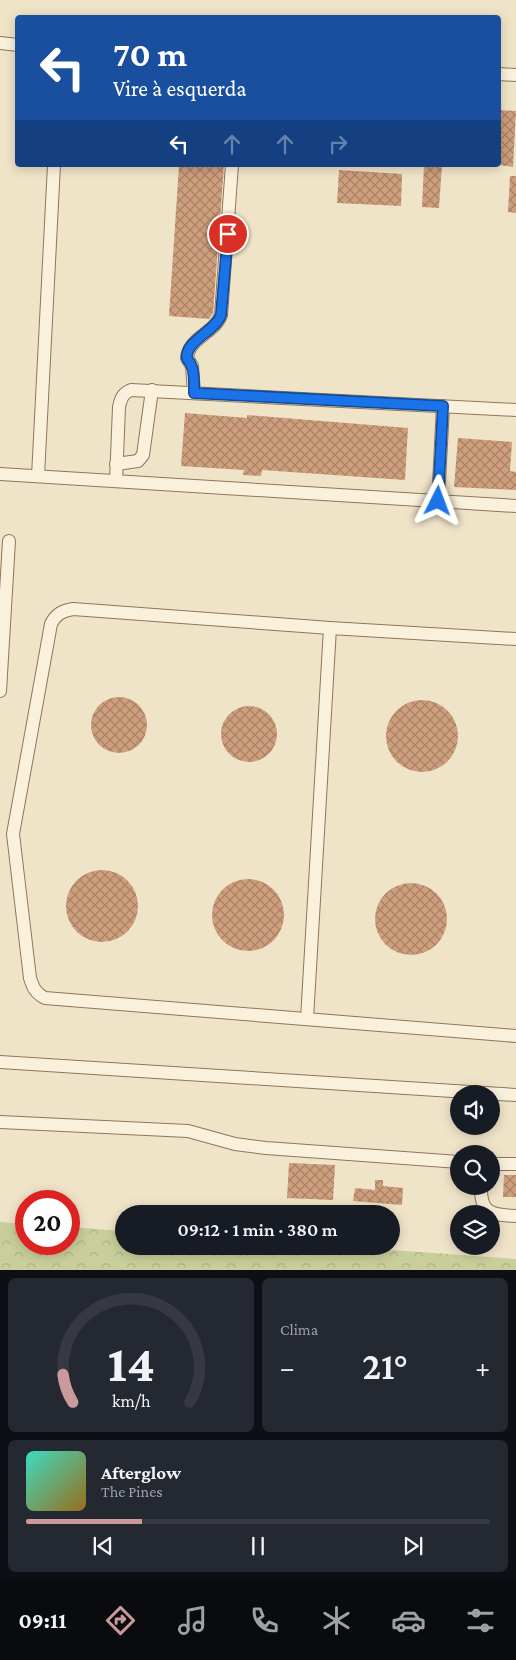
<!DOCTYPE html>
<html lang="pt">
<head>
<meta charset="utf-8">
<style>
	:root { --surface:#171b24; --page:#242831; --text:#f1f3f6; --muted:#9ea1a6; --line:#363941; --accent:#cc999b }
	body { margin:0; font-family:"Crimson Pro",serif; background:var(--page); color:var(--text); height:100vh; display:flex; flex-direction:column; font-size:19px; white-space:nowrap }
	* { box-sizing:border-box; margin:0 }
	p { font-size:16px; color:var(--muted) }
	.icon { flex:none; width:28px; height:28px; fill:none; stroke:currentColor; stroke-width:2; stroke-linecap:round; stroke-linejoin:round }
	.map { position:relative; height:1270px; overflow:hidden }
	.sheet { display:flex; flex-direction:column; gap:8px; padding:8px; background:#0d0f14; flex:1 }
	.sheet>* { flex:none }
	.top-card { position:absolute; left:15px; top:15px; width:486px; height:152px; border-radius:5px; box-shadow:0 2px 12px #0003; background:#1a4fa0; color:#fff; overflow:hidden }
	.controls { position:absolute; left:450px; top:1085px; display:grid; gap:10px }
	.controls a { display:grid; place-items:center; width:50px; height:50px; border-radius:50%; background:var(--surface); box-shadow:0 2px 12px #0003; font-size:25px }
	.speed { position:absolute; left:15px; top:1190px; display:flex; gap:10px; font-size:25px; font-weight:700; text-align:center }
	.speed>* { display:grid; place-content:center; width:65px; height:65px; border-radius:50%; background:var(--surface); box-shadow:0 2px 12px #0003; line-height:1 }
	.speed .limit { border:8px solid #d22; background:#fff; color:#111 }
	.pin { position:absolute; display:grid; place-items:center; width:42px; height:42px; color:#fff; margin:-21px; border:2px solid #fff; border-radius:50%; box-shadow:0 1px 5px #0007 }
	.me { position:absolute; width:55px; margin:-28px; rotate:3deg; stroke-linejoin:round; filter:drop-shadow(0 0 4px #0008) }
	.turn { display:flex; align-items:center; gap:18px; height:105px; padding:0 15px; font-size:22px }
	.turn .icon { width:65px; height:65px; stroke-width:2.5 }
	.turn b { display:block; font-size:35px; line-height:42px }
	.lanes { display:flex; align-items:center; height:48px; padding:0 15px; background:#0003; justify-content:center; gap:25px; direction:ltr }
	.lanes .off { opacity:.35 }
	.big { font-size:38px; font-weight:600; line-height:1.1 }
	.sheet .card { flex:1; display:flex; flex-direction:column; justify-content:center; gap:8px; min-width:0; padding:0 18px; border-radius:8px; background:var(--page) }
	.sheet .dial { align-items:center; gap:0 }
	.dial svg { height:130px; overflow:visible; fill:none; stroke:var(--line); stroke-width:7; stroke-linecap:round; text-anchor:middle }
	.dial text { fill:var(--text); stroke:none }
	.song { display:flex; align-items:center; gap:15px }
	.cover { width:60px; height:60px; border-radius:8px; background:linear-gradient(135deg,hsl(170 70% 55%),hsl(40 70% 35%)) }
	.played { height:5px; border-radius:2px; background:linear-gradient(90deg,var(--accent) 25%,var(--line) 25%) }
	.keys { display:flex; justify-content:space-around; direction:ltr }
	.heat { display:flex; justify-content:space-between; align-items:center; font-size:28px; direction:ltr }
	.sheet .tiles { flex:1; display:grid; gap:8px; grid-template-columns:1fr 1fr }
	.card:last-child { grid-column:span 2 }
	.trip { position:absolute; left:115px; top:1205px; width:285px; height:50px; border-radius:25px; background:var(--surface); box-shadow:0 2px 12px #0003; font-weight:600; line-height:50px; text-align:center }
	.tabs { display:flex; height:80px; justify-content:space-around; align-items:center; background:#090b0e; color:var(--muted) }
	.tabs .icon { width:35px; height:35px }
	.tabs .on { color:var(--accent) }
	.tabs b { font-size:22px; color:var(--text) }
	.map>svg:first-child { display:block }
	.forest { fill:url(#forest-crowns) }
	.building { fill:url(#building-cross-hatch) }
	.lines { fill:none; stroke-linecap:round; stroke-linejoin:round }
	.minor-casing { stroke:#8d765c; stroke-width:14 }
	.minor { stroke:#faf1dc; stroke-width:12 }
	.route-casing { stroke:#114b97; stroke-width:12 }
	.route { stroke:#1a73e8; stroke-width:9 }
</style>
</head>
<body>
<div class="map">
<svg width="516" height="1270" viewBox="0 0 516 1270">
	<defs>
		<pattern id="forest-crowns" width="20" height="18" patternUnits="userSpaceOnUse" patternTransform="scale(1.25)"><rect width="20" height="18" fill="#c9cf9b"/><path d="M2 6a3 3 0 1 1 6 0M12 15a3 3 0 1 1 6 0" fill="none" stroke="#aeb285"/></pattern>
		<pattern id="building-cross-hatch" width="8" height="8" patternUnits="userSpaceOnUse" patternTransform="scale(1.25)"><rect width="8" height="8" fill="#cf9f7d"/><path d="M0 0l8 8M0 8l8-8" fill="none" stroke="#a98266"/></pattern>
	</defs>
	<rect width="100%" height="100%" fill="#f0e4c8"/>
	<path class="forest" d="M0,1222L26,1224V1244H69V1227L124,1231V1246H337L516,1259V1270H0Z"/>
	<g class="building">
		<path d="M500,110L516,111L513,167L499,165Z"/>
		<path d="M179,165H224L213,313L209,319L169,316Z"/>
		<path d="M424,165H442L439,208L422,207Z"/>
		<path d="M339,170L402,174L401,206L337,203Z"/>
		<path d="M510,176H516V213L508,212Z"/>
		<path d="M185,413L247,418V415L408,428L405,480L262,470L261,476L243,475L244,470L181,466Z"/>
		<path d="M458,438L512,442L510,471L516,472V490L454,487Z"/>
		<circle cx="119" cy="725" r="28"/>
		<circle cx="422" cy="736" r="36"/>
		<circle cx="249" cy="734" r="28"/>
		<circle cx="102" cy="906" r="36"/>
		<circle cx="248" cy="915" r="36"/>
		<circle cx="411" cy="919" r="36"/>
		<path d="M289,1163L335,1165L333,1200L287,1198Z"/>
		<path d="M504,1175H516V1197H503Z"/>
		<path d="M375,1180H383V1186L403,1188L402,1205L353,1201L355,1188L375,1190Z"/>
	</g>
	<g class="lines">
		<g class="minor-casing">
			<g id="minor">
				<path d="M0,43L18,45"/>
				<path d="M499,74L516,75"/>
				<path d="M194,393L192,366L187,358C189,337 214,334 221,315L232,165"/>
				<path d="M116,464L138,461L143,455L152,390"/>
				<path d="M0,474L516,506"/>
				<path d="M38,476L54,165"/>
				<path d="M116,481L119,407C121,398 123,393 131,390L516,410"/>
				<path d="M438,501L443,406"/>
				<path d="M516,639L330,628L73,609C62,611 56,614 51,624L13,834L30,978C33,987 35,993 45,998L516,1036"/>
				<path d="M0,691L9,541"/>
				<path d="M307,1019L330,628"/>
				<path d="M0,1062L516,1095"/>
				<path d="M0,1122L188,1131L235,1144L266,1148L459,1162"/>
				<path d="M491,1164H516"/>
				<path d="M481,1186C480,1214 492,1215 516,1216"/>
			</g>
		</g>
		<use href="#minor" class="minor"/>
	</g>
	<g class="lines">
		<g class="route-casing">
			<path id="route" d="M228,234L221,315C216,331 185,341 187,358C188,362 190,361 191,365C195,372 194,384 194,393L443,406L438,501"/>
		</g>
		<use href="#route" class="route"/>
	</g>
</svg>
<div class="controls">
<a><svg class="icon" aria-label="sound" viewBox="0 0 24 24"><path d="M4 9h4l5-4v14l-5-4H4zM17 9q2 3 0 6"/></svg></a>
<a><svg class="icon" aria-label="search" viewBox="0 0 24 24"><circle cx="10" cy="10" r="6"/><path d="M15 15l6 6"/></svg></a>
<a><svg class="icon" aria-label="layers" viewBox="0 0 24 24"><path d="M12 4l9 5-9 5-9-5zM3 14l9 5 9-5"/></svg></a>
</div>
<div class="speed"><div class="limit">20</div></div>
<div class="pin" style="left:228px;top:234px;background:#d93025"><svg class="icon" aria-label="arrive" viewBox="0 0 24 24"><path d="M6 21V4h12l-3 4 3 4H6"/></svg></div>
<svg class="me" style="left:438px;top:501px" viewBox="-20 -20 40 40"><path d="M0-17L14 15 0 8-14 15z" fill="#1a73e8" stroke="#fff" stroke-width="4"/></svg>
<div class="trip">09:12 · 1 min · 380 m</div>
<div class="top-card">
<div class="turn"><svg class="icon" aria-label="left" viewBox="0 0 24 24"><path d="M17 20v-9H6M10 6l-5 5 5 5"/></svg><div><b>70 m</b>Vire à esquerda</div></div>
<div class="lanes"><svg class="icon" aria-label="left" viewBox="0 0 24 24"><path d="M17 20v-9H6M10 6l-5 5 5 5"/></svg><svg class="icon off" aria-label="ahead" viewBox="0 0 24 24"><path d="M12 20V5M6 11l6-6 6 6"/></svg><svg class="icon off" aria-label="ahead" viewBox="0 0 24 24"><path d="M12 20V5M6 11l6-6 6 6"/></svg><svg class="icon off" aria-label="right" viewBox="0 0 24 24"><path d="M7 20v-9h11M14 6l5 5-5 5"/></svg></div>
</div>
</div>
<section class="sheet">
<div class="tiles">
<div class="card dial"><svg viewBox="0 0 100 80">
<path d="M14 69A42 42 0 1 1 86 69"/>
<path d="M14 69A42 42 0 0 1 8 52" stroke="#cc999b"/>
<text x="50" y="56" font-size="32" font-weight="700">14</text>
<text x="50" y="72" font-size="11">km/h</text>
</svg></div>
<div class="card"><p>Clima</p>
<div class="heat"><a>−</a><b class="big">21°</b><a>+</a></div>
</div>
<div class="card">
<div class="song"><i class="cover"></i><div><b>Afterglow</b><p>The Pines</p></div></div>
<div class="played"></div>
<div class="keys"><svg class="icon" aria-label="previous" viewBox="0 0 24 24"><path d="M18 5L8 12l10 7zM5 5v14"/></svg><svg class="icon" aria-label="pause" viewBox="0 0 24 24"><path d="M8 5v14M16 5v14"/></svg><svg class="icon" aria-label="next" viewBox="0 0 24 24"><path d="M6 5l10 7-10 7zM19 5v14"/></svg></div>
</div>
</div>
</section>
<nav class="tabs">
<b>09:11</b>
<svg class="icon on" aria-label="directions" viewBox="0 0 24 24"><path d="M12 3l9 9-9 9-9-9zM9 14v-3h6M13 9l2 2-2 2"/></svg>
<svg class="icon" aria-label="music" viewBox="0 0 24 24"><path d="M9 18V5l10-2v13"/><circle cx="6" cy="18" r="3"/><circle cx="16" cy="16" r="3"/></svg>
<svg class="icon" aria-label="phone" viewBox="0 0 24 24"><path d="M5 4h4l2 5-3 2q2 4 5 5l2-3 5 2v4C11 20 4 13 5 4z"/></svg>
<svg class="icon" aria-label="climate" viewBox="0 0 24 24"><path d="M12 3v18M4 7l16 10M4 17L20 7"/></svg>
<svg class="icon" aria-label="car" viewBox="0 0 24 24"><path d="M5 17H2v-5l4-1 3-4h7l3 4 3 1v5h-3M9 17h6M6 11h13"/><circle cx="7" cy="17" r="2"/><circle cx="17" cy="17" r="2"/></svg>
<svg class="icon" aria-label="filters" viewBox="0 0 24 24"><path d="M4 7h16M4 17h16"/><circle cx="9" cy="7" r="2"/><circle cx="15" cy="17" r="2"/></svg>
</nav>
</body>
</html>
